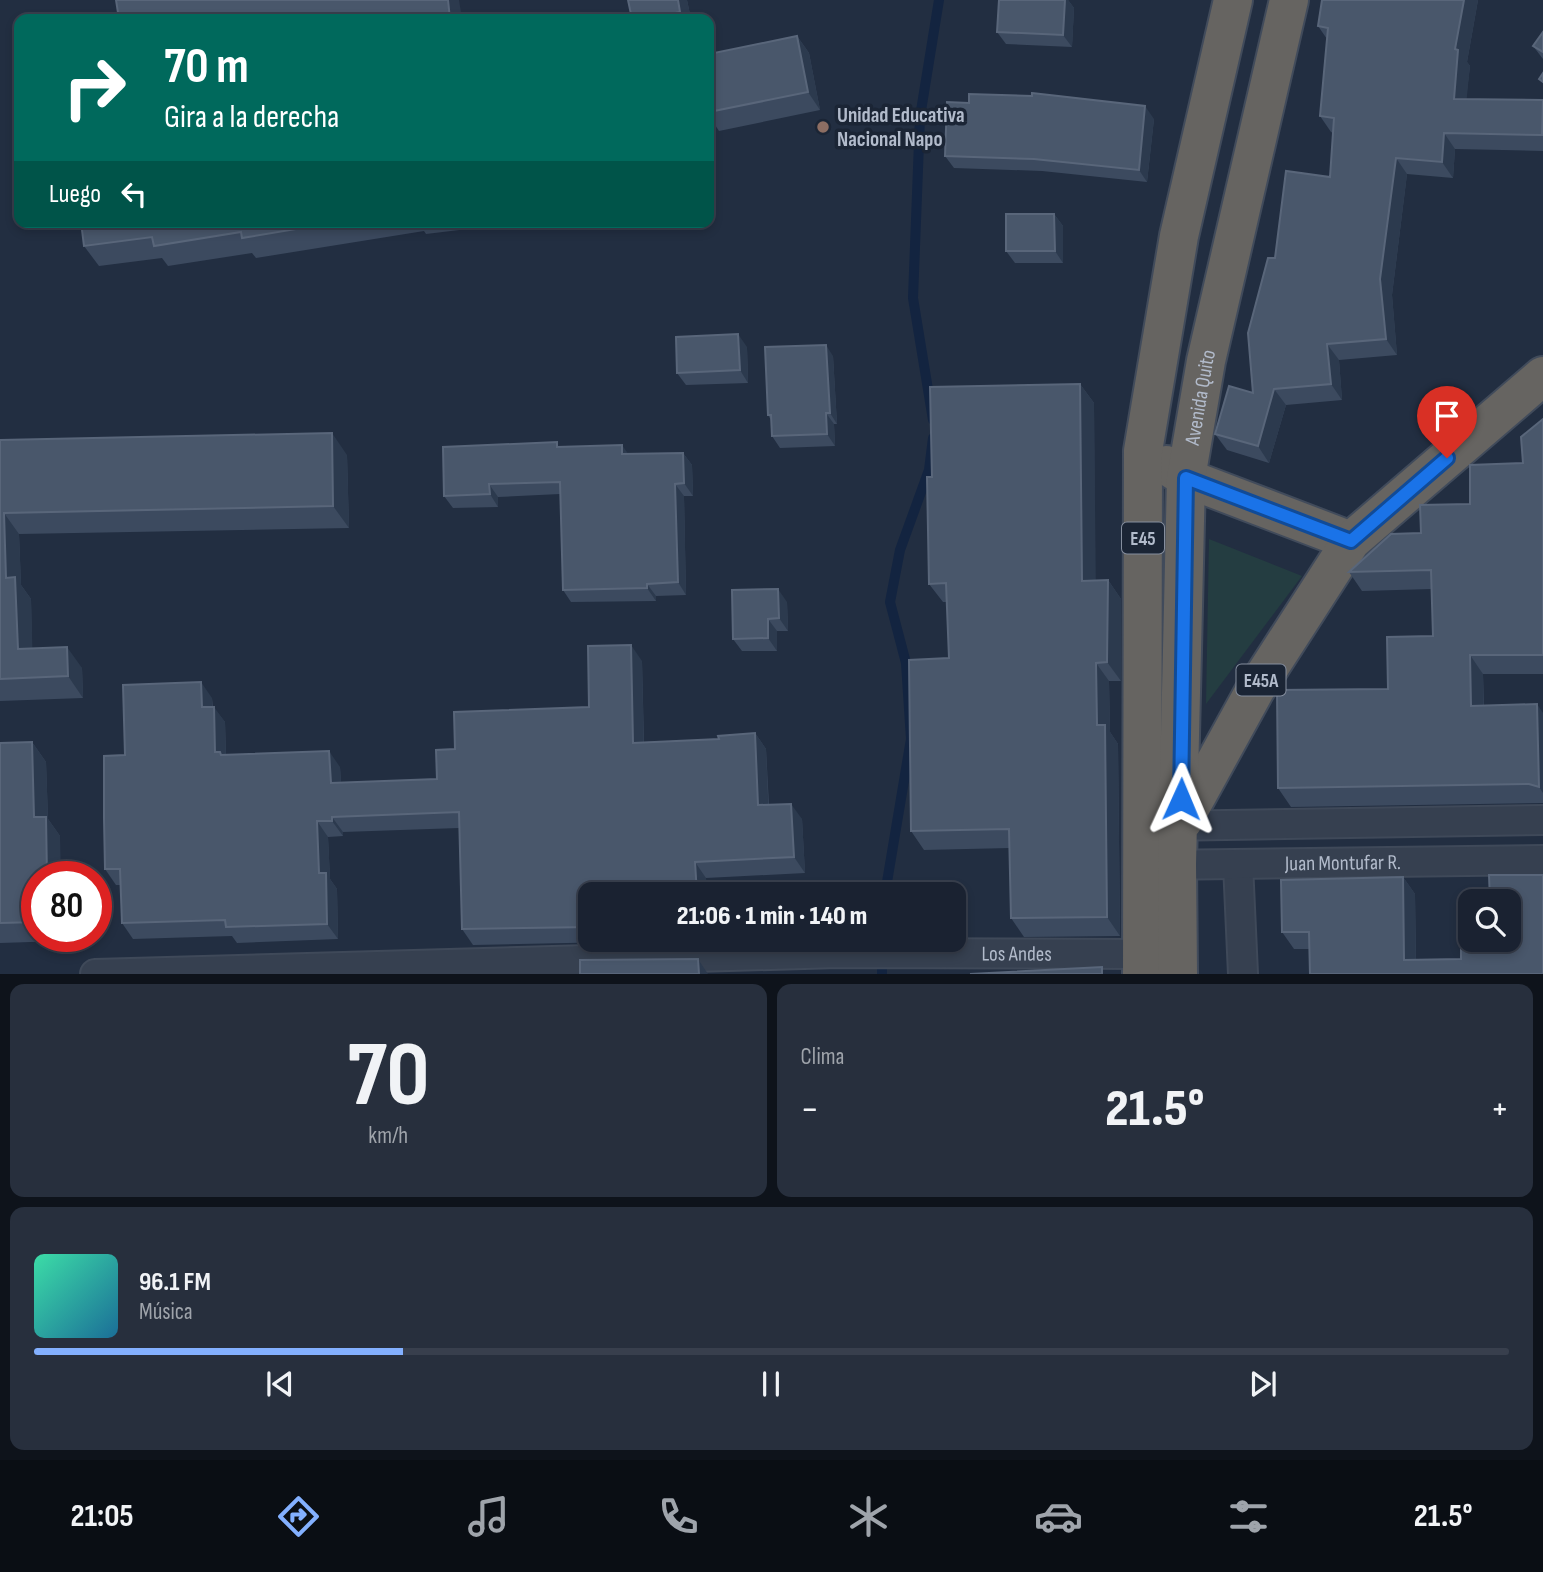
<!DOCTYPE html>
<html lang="es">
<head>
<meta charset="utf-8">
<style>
	:root { --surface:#1a2231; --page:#272f3d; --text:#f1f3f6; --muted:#9fa4ab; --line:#383f4d; --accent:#83b0ff }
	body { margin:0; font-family:"Sofia Sans Condensed",sans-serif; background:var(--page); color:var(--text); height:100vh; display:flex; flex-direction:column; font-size:26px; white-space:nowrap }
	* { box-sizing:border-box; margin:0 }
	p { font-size:23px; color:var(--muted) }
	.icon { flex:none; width:38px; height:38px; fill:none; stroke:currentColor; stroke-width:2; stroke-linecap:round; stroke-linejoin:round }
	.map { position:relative; height:974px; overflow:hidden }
	.details { display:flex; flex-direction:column; gap:10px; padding:10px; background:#0e131b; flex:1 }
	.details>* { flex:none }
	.banner { position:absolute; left:14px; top:14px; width:700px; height:214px; border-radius:14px; box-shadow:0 4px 10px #0003,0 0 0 2px var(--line); background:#00695c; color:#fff; overflow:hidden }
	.controls { position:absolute; left:1458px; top:889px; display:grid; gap:14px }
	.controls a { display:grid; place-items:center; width:63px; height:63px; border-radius:14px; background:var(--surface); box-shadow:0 4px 10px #0003,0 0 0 2px var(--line); font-size:35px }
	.speed { position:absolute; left:21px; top:861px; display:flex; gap:14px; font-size:35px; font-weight:700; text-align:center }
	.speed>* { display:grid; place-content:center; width:91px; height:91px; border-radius:50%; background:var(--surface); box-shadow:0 4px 10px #0003,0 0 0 2px var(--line); line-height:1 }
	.speed .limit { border:10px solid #d22; background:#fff; color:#111 }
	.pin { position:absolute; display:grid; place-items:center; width:60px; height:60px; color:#fff; margin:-72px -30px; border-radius:50% 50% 50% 0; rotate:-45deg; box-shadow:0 0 7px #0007 }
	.pin .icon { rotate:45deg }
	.me { position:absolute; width:77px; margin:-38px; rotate:1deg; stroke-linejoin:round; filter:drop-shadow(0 0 5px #0008) }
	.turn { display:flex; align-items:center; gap:24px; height:147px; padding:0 35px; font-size:32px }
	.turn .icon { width:91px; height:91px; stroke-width:2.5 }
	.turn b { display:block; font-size:49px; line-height:60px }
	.then { display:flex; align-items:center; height:66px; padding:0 35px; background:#0003; gap:14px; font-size:26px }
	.big { font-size:52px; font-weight:800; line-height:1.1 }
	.details .widget { flex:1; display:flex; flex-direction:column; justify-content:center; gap:10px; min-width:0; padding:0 24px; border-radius:14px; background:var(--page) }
	.details .dial { align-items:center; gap:0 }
	.dial b { font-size:91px; line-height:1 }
	.song { display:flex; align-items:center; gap:21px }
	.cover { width:84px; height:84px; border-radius:10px; background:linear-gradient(135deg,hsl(160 70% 55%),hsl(200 70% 35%)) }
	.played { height:7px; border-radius:4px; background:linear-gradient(90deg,var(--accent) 25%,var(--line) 25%) }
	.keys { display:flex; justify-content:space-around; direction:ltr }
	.heat { display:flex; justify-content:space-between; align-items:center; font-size:38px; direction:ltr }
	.details .tiles { flex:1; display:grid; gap:10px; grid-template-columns:1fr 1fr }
	.widget:last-child { grid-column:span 2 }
	.trip { position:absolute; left:578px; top:882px; width:388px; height:70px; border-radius:14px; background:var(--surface); box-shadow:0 4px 10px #0003,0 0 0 2px var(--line); font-weight:800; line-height:70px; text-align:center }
	.tab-bar { display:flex; height:112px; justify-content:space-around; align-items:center; background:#0a0e14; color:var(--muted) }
	.tab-bar .icon { width:49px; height:49px }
	.tab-bar .on { color:var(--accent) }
	.tab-bar b { font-size:32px; color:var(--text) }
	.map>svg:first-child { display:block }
	.green { fill:#243d41 }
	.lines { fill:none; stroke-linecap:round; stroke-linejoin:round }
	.stream { stroke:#132440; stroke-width:10 }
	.minor-casing { stroke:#3f4959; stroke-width:32 }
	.trunk-casing { stroke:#414b5b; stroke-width:42 }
	.minor { stroke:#364050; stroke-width:28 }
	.trunk { stroke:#666461; stroke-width:38 }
	.wall { fill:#3c4a5f }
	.shaded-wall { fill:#2c3a4e }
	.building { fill:#49576b; stroke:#59667a; stroke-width:2 }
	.route-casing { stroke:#114b97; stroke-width:18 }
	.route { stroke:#1a73e8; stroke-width:12 }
	.education-dot { fill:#8d6e63; stroke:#1b2535; stroke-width:2.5 }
	.labels { text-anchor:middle; stroke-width:7; stroke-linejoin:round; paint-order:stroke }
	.shield { fill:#1b2535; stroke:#858e9e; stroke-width:2 }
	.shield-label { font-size:19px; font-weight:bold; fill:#b2bbcb }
	.poi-label { font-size:21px; font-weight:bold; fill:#b2bbcb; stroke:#1b2535; text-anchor:start }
	.street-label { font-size:21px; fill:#b2bbcb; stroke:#1b2535 }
</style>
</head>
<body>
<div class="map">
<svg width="1543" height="974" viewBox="0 0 1543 974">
	<rect width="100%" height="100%" fill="#222e41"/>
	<path class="green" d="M1209,539L1302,576L1206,704Z"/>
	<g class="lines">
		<g class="stream">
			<path d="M933,420L913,298L920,117L939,0"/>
			<path d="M885,894L911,739L906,663L890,602L900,550L929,470L933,438"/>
			<path d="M882,974V954"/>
		</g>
		<g class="minor-casing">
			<g id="minor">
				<path d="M1164,826L1543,820"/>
				<path d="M1238,864L1243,974"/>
				<path id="s1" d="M1159,865L1543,860"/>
				<path id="s2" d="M95,974L838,953L1142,954"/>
			</g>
		</g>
		<g class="trunk-casing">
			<g id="trunk">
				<path d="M1166,465L1186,478L1351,541"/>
				<path d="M1183,821L1255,690L1351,541L1543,376"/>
				<path d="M1142,974L1143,451L1179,236L1233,0"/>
				<path id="s3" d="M1178,974L1177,864L1186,478L1206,361L1289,0"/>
			</g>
		</g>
		<use href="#minor" class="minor"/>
		<use href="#trunk" class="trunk"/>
	</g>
	<g class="wall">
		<path d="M687,0L691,19H632Z"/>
		<path d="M999,0H1068L1074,8L1072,47L1006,44L997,32Z"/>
		<path d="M1322,0H1478L1467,62L1470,66L1466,99L1543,100V151L1455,149L1453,178L1407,174L1392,295L1397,355L1339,360L1342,400L1286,405L1269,463L1227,450L1215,434L1253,393L1275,258L1330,177L1333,133L1331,132L1320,116L1327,39L1318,26Z"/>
		<path d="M1543,32V59L1533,46Z"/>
		<path d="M797,36L809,53L820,110L719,131L709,116V54Z"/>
		<path d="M1154,119L1147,182L1042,171L954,168L945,156Z"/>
		<path d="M1054,214L1063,226V263H1015L1006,251Z"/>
		<path d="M81,222H501V225L426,234L424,231L256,258L252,253L168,266L162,258L99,266L84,246Z"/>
		<path d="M747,347L748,383L686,385L677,373Z"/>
		<path d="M833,356L837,424H834L835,446L780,448L772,436L771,420L768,415Z"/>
		<path d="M1080,384L1094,403L1095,581L1108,580L1121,599V681H1109L1110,732L1118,744L1120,936L1024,937L1011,918L1010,848L924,850L911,831L949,658L947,602H943L929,584L932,477Z"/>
		<path d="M1543,419V674H1483L1484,705L1543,713V803L1291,807L1278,788L1388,689L1433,636L1432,589L1362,591L1349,572L1421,533L1470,504L1523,463Z"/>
		<path d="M0,440L347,455L349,528L19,534L21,585L31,599L32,648L82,668L83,698L0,701Z"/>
		<path d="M561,447L628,454L683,453L692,465L693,496H684L686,595L656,596V601L571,602L563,590L560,494L498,497V507L453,508L444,496Z"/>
		<path d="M787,602L788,631H777V651H742L733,639Z"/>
		<path d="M642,661L644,742L719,739L755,733L766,749L769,805L802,819L805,873L706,878L707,894H590V940H662V941L473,945L462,929L459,828L343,832V836L328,837L330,879L337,889L338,939L237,943L232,936L133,939L122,923L121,885H116L105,869L125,755L212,698L213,707L225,722L226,755L340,767L341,783L437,779L455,749L589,707Z"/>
		<path d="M32,742L46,762L48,819L60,836L37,877V936H62V941L0,943V743Z"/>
		<path d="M1403,877L1415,894L1416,959H1461L1508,940L1543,974L1310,949H1294L1282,932Z"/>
	</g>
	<g class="shaded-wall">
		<path d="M448,0H459L462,19H450Z"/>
		<path d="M678,0H687L691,19H685L680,12Z"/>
		<path d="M1065,0H1068L1074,8L1072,47L1063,35Z"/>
		<path d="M1464,0H1478L1467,62L1470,66L1465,115L1454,99L1455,49Z"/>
		<path d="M797,36L809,53L820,110L808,92Z"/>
		<path d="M1145,106L1154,119L1147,182L1139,170Z"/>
		<path d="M1444,133L1455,149L1453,178L1442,162Z"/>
		<path d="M1396,158L1407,174L1392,295L1397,355L1386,339L1380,279Z"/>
		<path d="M1054,214L1063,226V263L1055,251Z"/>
		<path d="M738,334L747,347L748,383L740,370Z"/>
		<path d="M1327,344L1339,360L1342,400L1331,384Z"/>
		<path d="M826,345L833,356L837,424L830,413Z"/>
		<path d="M1080,384L1094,403L1096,600L1082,581Z"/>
		<path d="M1274,389L1286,405L1269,463L1258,446Z"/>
		<path d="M826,413L834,424L835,446L827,434Z"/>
		<path d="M332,433L347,455L349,528L333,506Z"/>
		<path d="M622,445L631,458L622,454Z"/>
		<path d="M683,453L692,465L693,496L684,483Z"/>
		<path d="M489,484L498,497V507L490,494Z"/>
		<path d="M675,484L684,496L686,595L678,582Z"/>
		<path d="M4,513L19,534L21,585L31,599L33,670L18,649L6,578Z"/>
		<path d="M1108,580L1121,599V681L1107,662Z"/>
		<path d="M647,584L656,596V601L647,588Z"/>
		<path d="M778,589L787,602L788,631L779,618Z"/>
		<path d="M768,619L777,631V651L768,638Z"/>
		<path d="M631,645L642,661L644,758L633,743Z"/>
		<path d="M67,647L82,668L83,698L68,676Z"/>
		<path d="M1470,655L1483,674L1484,724L1471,706Z"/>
		<path d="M1096,663L1109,681L1110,732L1118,744L1120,936L1107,917L1097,725Z"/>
		<path d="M201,682L212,698L213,723L202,707Z"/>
		<path d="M1537,704L1543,713V793L1539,787Z"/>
		<path d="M214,707L225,722L226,760L215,752Z"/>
		<path d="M755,733L766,749L769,821L758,805Z"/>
		<path d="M32,742L46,762L48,819L60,836L61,877H47L34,817Z"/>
		<path d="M329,751L340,767L342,799L331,783Z"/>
		<path d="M791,804L802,819L805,873L794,857Z"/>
		<path d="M332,817L343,832V836L332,821Z"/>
		<path d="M317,821L328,837L330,879L337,889L338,939L327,924L319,873Z"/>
		<path d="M695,862L706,878L707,894H697Z"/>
		<path d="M1403,877L1415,894L1416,974L1404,960Z"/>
		<path d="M698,959L708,974H699Z"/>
	</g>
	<g class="building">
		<path d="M116,0H448L450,19H119Z"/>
		<path d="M628,0H678L680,12L646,19H632Z"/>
		<path d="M999,0H1065L1063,35L997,32Z"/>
		<path d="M1322,0H1464L1455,49L1458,50L1454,99L1543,100L1542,135L1444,133L1442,162L1396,158L1380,279L1386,339L1327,344L1331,384L1274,389L1258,446L1215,434L1229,386L1253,393L1248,333L1268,258H1275L1286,171L1330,177L1334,118L1320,116L1328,28L1318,26Z"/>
		<path d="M1543,32V52L1533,46Z"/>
		<path d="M797,36L808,92L709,112V54Z"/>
		<path d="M1543,73V82L1539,79Z"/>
		<path d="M1032,93L1145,106L1139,170L1034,159L945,156L947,102L969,103V94L1032,96Z"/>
		<path d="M1006,214H1054L1055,251H1006Z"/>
		<path d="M81,222H338L242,238L241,232L154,246L152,237L84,246Z"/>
		<path d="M738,334L740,370L677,373L676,337Z"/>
		<path d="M826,345L830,413H826L827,434L772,436L771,415H768L765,347Z"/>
		<path d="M1080,384L1082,581L1108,580L1107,662L1096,663L1097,725H1105L1107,917L1011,918L1009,829L911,831L909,660L949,658L946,583L929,584L927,477H932L930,387Z"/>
		<path d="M1543,419V655H1470L1471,706L1537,704L1539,787L1529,784L1278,788L1277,690L1388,689L1387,637L1433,636L1431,570L1349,572L1391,534L1421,533L1420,505L1470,504V465L1523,463L1521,437Z"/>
		<path d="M332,433L333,506L4,513L6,578L15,577L18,649L67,647L68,676L0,679V440Z"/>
		<path d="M557,442V447L622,445V454L683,453L684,483L675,484L678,582L647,584V588L563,590L560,482L489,484L490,494L444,496L443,447Z"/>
		<path d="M778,589L779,618L768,619V638L733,639L732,590Z"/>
		<path d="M631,645L633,743L719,739L718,736L755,733L758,805L791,804L794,857L695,862L697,894H590V927L462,929L459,812L332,817V821H317L319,873H326L327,924L226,927L225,920L122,923L120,869H105L104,818V756L125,755L123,685L201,682L202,707H214L215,752H220L221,755L329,751L331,783L437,779L436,750L455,749L454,712L589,707L588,646Z"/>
		<path d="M32,742L34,817H46L47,877H37V922L0,923V743Z"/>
		<path d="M1489,875H1543V974H1310L1309,932H1282L1281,880L1403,877L1404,960L1461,959V932H1470V940H1508V901H1490Z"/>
		<path d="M698,959L699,974H580V960Z"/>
		<path d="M1102,967V974H970Z"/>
	</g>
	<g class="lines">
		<g class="route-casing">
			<path id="route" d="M1181,799L1186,478L1351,541L1447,458"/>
		</g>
		<use href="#route" class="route"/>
	</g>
	<circle class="education-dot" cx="823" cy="127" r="7"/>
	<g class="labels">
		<g class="shield">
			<rect x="1122" y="522.5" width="42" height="31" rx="5"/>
			<rect x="1236.5" y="664.5" width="49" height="31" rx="5"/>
		</g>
		<g class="shield-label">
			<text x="1143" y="545">E45</text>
			<text x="1261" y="687">E45A</text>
		</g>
		<g class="poi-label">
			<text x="837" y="122">Unidad Educativa<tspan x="837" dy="24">Nacional Napo</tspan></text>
		</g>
		<g class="street-label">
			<text dy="7" stroke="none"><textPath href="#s3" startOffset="578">Avenida Quito</textPath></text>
			<text dy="7" stroke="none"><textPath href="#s1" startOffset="184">Juan Montufar R.</textPath></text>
			<text dy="7" stroke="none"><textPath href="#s2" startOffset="922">Los Andes</textPath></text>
		</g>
	</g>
</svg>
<div class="controls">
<a><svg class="icon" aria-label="search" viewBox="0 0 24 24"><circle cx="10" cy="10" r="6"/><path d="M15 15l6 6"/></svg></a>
</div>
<div class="speed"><div class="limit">80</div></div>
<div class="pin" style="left:1447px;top:458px;background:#d93025"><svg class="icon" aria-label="arrive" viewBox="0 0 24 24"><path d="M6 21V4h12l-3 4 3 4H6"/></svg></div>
<svg class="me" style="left:1181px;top:799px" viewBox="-20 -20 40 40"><path d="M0-17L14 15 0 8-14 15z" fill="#1a73e8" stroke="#fff" stroke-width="4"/></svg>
<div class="trip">21:06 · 1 min · 140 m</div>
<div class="banner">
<div class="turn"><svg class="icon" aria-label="right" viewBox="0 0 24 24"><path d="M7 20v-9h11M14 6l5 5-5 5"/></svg><div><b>70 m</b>Gira a la derecha</div></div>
<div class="then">Luego<svg class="icon" aria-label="left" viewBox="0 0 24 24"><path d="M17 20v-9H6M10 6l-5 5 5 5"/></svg></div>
</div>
</div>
<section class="details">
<div class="tiles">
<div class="widget dial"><b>70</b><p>km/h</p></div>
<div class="widget"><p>Clima</p>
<div class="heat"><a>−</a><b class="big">21.5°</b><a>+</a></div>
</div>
<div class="widget">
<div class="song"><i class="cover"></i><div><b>96.1 FM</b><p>Música</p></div></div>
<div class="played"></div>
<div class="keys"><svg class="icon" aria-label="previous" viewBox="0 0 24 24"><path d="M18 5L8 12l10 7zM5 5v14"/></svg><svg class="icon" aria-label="pause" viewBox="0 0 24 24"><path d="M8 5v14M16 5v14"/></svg><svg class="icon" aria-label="next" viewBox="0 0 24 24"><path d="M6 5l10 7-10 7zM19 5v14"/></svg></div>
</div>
</div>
</section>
<nav class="tab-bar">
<b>21:05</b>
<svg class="icon on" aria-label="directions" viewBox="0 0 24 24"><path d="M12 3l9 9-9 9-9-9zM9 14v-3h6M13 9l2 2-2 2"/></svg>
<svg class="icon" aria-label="music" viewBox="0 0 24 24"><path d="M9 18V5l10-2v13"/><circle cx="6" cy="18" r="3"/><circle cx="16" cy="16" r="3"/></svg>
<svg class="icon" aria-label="phone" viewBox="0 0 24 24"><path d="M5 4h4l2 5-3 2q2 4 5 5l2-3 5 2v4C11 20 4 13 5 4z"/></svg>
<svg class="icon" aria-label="climate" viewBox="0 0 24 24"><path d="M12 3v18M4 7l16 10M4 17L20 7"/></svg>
<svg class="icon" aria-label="car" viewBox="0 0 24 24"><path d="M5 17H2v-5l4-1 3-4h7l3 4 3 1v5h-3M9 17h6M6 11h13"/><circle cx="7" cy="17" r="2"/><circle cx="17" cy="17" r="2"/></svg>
<svg class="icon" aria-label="filters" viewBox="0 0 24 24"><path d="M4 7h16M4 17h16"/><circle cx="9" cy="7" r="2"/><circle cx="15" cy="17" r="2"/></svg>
<b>21.5°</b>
</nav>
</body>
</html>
